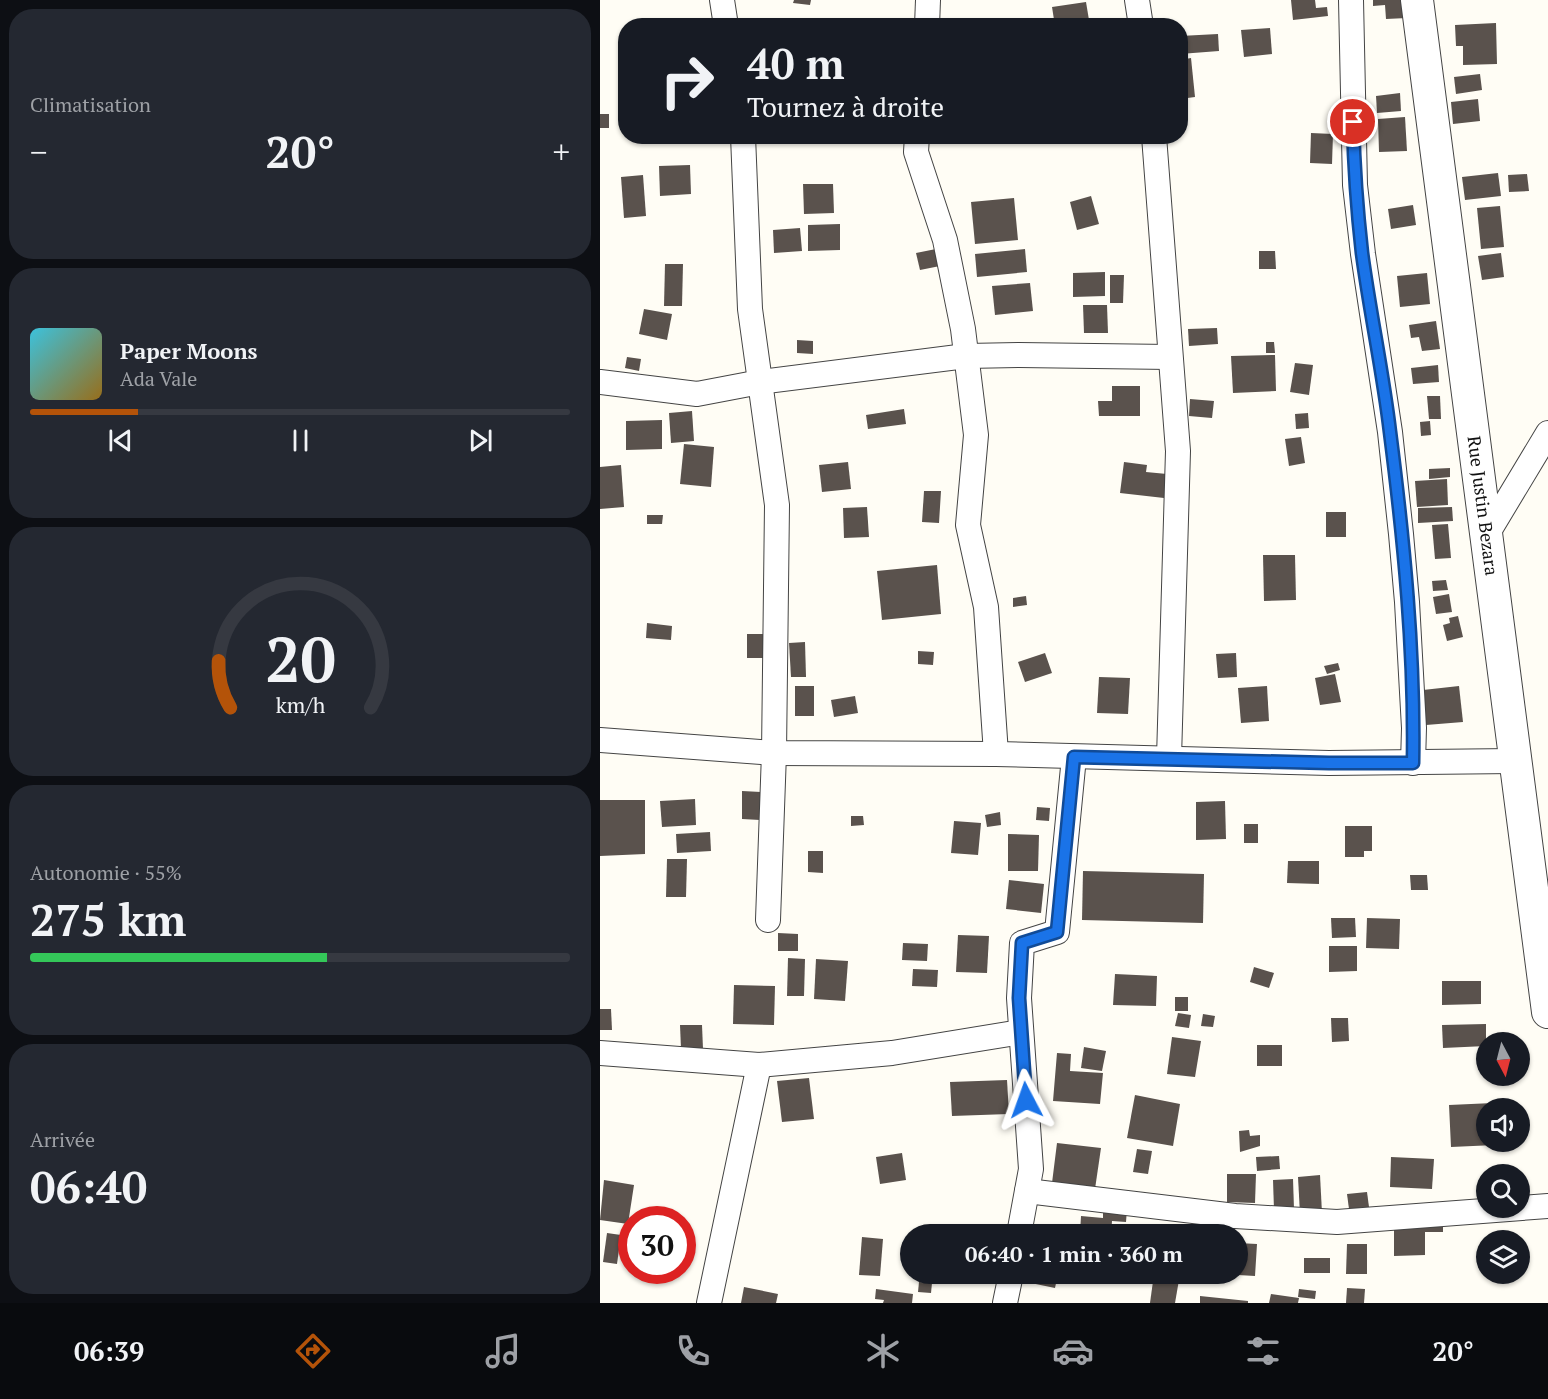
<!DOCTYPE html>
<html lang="fr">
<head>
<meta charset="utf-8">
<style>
	:root { --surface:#171b24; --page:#242831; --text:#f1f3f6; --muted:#9ea1a6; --line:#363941; --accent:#b45309 }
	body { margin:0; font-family:"PT Serif",serif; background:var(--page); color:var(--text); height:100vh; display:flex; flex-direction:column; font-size:22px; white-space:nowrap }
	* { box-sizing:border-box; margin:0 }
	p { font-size:20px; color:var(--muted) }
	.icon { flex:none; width:33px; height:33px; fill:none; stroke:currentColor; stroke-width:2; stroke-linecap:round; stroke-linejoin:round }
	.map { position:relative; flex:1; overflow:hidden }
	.side { display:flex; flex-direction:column; gap:9px; padding:9px; background:#0d0f14; width:600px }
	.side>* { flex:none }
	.banner { position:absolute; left:18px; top:18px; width:570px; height:126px; border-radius:24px; box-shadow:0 2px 4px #0004; background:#171b24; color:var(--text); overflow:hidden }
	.needle { width:39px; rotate:173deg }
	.controls { position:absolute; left:876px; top:1032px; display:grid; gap:12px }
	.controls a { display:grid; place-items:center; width:54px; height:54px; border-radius:50%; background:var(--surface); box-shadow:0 2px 4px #0004; font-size:30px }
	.speed { position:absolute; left:18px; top:1206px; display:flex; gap:12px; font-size:30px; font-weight:700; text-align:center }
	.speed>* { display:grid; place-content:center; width:78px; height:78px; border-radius:50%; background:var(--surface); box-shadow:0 2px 4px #0004; line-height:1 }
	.speed .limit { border:9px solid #d22; background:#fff; color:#111 }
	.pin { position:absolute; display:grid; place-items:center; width:51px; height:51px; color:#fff; margin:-26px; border:3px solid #fff; border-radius:50%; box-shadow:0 2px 6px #0007 }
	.me { position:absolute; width:66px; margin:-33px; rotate:356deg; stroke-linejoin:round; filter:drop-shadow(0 0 4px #0008) }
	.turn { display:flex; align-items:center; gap:21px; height:126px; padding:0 30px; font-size:27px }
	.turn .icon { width:78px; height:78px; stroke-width:2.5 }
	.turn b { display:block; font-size:42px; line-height:51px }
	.big { font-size:45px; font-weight:700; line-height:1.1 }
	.side .widget { flex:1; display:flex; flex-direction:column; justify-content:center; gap:9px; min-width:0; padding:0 21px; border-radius:24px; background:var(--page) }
	.side .dial { align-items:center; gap:0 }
	.dial svg { height:156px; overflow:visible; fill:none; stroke:var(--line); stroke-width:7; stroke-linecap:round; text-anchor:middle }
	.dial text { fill:var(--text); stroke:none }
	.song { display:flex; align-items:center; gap:18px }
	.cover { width:72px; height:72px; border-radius:9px; background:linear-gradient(135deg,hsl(190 70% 55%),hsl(40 70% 35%)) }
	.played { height:6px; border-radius:3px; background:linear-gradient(90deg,var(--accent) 20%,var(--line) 20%) }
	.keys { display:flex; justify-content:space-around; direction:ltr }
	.heat { display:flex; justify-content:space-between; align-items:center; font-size:33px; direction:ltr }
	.charge { height:9px; border-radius:4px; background:linear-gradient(90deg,#34c759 55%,var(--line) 0) }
	.trip { position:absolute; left:300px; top:1224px; width:348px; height:60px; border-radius:30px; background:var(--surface); box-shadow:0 2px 4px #0004; font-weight:700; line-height:60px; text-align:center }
	.tab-bar { display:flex; height:96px; justify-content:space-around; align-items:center; background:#090b0e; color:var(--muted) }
	.tab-bar .icon { width:42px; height:42px }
	.tab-bar .active { color:var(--accent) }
	.tab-bar b { font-size:27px; color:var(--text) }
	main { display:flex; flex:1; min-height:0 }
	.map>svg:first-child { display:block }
	.building { fill:#5a524d }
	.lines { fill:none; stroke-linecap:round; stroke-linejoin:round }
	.minor-casing { stroke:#444; stroke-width:26 }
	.tertiary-casing { stroke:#444; stroke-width:34 }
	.minor { stroke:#fff; stroke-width:24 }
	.tertiary { stroke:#fff; stroke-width:32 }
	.route-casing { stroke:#114b97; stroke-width:15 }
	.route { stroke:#1a73e8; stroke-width:10 }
	.labels { text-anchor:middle; stroke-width:6; stroke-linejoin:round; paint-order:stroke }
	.street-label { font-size:18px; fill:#111; stroke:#fff }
</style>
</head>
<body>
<main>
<section class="side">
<div class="widget"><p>Climatisation</p>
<div class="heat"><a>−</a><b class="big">20°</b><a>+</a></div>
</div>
<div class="widget">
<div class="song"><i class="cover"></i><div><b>Paper Moons</b><p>Ada Vale</p></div></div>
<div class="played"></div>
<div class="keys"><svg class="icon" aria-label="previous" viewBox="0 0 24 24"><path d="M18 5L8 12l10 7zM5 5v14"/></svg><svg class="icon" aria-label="pause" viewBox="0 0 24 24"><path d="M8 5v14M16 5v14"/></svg><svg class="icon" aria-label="next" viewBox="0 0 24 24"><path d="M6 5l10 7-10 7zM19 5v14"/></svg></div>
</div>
<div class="widget dial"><svg viewBox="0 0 100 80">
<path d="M14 69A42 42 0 1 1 86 69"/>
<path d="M14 69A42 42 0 0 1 8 45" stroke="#b45309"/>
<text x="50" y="56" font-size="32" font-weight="700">20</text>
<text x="50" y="72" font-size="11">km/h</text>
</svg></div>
<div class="widget"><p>Autonomie · 55%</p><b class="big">275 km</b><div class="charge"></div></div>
<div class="widget"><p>Arrivée</p><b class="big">06:40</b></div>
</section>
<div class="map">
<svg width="948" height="1303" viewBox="0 0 948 1303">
	<rect width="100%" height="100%" fill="#fffdf5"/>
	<g class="building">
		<path d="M194,0H211L210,5L193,3Z"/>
		<path d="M691,0H715L716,8L727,7L728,16L693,20Z"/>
		<path d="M773,0H805L807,18L786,19L785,5L773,6Z"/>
		<path d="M486,2L490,26H455L452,7Z"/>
		<path d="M896,23L897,64L863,65V46H856L855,25Z"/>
		<path d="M670,28L672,54L644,57L641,30Z"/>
		<path d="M618,34L619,51L580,54V36Z"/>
		<path d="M591,58L595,97L580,99V60Z"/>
		<path d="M880,74L882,90L856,94L854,77Z"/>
		<path d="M800,93L801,111L777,113L776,96Z"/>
		<path d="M878,99L880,121L853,124L851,102Z"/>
		<rect x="0" y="114" width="9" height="14"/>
		<path d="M805,117L807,151L779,152L778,119Z"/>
		<path d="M711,133L733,134L732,164L710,163Z"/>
		<path d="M90,165L91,194L60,196L59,166Z"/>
		<path d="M898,173L901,196L865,200L862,177Z"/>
		<path d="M927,174L929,191L909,192L908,175Z"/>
		<path d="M43,175L46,216L24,218L21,177Z"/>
		<path d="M203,184H233L234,213L204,214Z"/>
		<path d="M491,196L499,224L477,230L470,202Z"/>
		<path d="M414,198L418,240L375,244L371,202Z"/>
		<path d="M813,205L816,225L791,229L788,209Z"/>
		<path d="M900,206L904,247L881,249L877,208Z"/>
		<path d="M240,224V250L208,251V225Z"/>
		<path d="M200,228L202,251L174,253L173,230Z"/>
		<path d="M336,249L340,266L320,270L316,253Z"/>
		<path d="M425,249L427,272L377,277L375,254Z"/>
		<path d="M659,251H675L676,269H659Z"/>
		<path d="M901,253L904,277L882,280L878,256Z"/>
		<path d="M65,264H83L82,306H64Z"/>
		<path d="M505,272V296L473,297V273Z"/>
		<path d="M827,273L830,304L800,307L797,276Z"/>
		<path d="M510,275H524L523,303H510Z"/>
		<path d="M430,283L433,311L395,315L392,286Z"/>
		<path d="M483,305H507L508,333H484Z"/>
		<path d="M44,309L72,314L67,340L39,334Z"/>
		<path d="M836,321L840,349L822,351L819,337L811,338L809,325Z"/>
		<path d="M617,328L618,344L589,346L588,329Z"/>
		<path d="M197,340L213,341V354L197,353Z"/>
		<path d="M666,342H674L675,353H666Z"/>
		<path d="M675,355L676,391L633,393L631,356Z"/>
		<path d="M27,357L41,359L39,371L25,368Z"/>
		<path d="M695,363L713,365L709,395L690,392Z"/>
		<path d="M838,365L839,382L813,384L811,368Z"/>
		<path d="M512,386H540V416H499L498,401H512Z"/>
		<path d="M827,396H840L841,419H829Z"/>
		<path d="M590,399L614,401L612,418L589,416Z"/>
		<path d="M304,409L306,424L268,429L266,415Z"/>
		<path d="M92,411L94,441L71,443L69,413Z"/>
		<path d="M708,413L709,428L696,429L695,414Z"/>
		<path d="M62,420V449L26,450V421Z"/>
		<path d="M830,421L831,435L821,436L820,422Z"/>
		<path d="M701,437L705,463L689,466L685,439Z"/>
		<path d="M84,444L114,447L111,487L80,484Z"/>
		<path d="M248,462L251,489L222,492L219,465Z"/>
		<path d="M524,462L547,465L546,472L567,474L564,498L520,493Z"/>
		<path d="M21,465L24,507L0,509V467Z"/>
		<path d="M850,468V477L829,479V469Z"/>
		<path d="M847,479L848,505L817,507L815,481Z"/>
		<path d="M324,491H341L339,523L322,522Z"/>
		<path d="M267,507L269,537L244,538L243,508Z"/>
		<path d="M852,507L853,521L818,523V508Z"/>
		<rect x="726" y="512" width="20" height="25"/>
		<path d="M47,515H63L62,524H47Z"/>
		<path d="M848,524L851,558L835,559L832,525Z"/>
		<path d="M663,555H695L696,600L664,601Z"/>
		<path d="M337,565L341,614L282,620L277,571Z"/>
		<path d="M846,580L848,590L833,591L832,581Z"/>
		<path d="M849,594L852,612L836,614L833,597Z"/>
		<path d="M426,596L427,605L413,607V598Z"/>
		<path d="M858,616L863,637L847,641L843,625L850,623L849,618Z"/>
		<path d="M47,623L72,626L71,640L46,638Z"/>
		<rect x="147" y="634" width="23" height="24"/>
		<path d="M205,642L206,677H191L189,643Z"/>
		<path d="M318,651L334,652L333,665L318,664Z"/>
		<path d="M445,653L452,673L425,682L418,662Z"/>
		<path d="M636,653L637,677L618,678L616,654Z"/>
		<path d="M738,663L740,670L727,674L724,666Z"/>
		<path d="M735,674L741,702L720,705L715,678Z"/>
		<path d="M499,677L530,678L528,714L497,713Z"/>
		<rect x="195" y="686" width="19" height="30"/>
		<path d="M667,686L669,721L641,723L638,688Z"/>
		<path d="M859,686L863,722L826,725L823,690Z"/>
		<path d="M255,696L258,713L234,717L231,700Z"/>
		<path d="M142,791L161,792L160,820L142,819Z"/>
		<path d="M95,799L96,825L62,827L60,801Z"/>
		<path d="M0,800H45V854L0,856Z"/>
		<path d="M625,801L626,839L596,840V802Z"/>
		<path d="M437,807L450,808L449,821L436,820Z"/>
		<path d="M400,812L401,825L387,827L385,815Z"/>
		<path d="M251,816H263L264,825L251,826Z"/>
		<path d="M354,821L381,823L378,855L351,853Z"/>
		<rect x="644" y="824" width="14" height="19"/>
		<path d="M745,826H772V851H764V857H745Z"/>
		<path d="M110,832L111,851L77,853L76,834Z"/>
		<path d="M408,834L439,835L438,871H408Z"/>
		<path d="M208,851H223V873L208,872Z"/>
		<path d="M67,859H87L86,897H66Z"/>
		<path d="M688,861H719V884L687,883Z"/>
		<path d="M483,871L604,874L603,923L482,920Z"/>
		<path d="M810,875H827L828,890H811Z"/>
		<path d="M409,880L444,884L441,913L406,909Z"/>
		<path d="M731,918H755L756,937L732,938Z"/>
		<path d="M767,918L800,919L799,949L766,948Z"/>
		<path d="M178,933L198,934V951H178Z"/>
		<path d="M358,935L389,936L387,973L356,972Z"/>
		<path d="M303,943L328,944L327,961L302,960Z"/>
		<path d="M729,946H757V971L729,972Z"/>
		<path d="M188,958L205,959L204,996H187Z"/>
		<path d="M216,959L248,961L245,1001L214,999Z"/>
		<path d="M654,967L674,973L669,988L650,982Z"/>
		<path d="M313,969L338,970L337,987L312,986Z"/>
		<path d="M515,974L557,976L556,1006L513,1005Z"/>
		<path d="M842,981H881V1004L842,1005Z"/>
		<path d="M134,985L175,986L174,1025L133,1024Z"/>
		<rect x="575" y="997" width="13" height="14"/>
		<path d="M0,1009H11L12,1030H0Z"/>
		<path d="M578,1013L591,1015L589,1028L575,1026Z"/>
		<path d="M603,1014L615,1016L613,1027L601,1026Z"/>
		<path d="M731,1018H748L749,1041L732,1042Z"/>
		<path d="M886,1024V1046L843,1048L842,1025Z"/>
		<path d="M80,1025H102L103,1049H81Z"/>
		<path d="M572,1037L601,1041L595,1077L567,1074Z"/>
		<rect x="657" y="1045" width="25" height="21"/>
		<path d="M484,1047L506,1051L502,1071L481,1068Z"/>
		<path d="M457,1053L471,1054L470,1071L503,1073L500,1104L453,1101Z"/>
		<path d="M209,1078L214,1119L182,1122L177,1081Z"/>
		<path d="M407,1080L409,1114L352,1116L350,1082Z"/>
		<path d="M535,1095L580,1104L573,1146L527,1138Z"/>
		<path d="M893,1103V1108H886V1142H895V1145L851,1147L849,1105Z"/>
		<path d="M649,1130L650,1136L660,1135V1146L640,1152L639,1131Z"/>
		<path d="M457,1143L501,1148L495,1189L452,1183Z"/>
		<path d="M537,1149L552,1151L548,1174L533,1172Z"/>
		<path d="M302,1153L306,1180L280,1184L276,1157Z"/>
		<path d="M679,1156L680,1169L657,1171L656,1157Z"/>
		<path d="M791,1157L834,1159L832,1189L790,1187Z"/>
		<path d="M627,1174H656L655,1203L627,1202Z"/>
		<path d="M720,1175L722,1213L700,1214L698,1177Z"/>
		<path d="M693,1179L694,1209L674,1210L673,1180Z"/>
		<path d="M4,1180L34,1185L28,1224L0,1220Z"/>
		<path d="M767,1192L769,1207L749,1209L747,1194Z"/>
		<path d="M503,1207L527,1209L526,1222L512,1221L511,1234H480L481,1216L503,1218Z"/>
		<path d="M39,1212L63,1215L62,1220H38Z"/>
		<path d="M843,1221V1232H825V1255L794,1256V1222Z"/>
		<path d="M7,1233L21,1235L17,1264L3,1262Z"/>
		<path d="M262,1237L283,1239L280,1276L259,1275Z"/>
		<path d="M638,1243L657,1244L655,1276L638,1275Z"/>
		<path d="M747,1244H767V1274H746Z"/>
		<rect x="704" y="1258" width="26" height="15"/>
		<path d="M39,1270H64L63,1275Z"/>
		<path d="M428,1274H458L455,1288L426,1282Z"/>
		<path d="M554,1274H580L575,1303H550Z"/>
		<path d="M319,1282L332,1283L331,1293L318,1292Z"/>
		<path d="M144,1287L178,1294L176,1303H141Z"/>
		<path d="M747,1288L765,1289L764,1303H746Z"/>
		<path d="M276,1289L313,1294L312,1303H283L284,1300L275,1299Z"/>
		<path d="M699,1289L716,1291L715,1299L698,1297Z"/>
		<path d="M671,1294L699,1298L698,1303H669Z"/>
		<path d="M600,1296L648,1301V1303H600Z"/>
	</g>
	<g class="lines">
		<g class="minor-casing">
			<g id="minor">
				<path d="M122,0L126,26"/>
				<path d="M537,0L541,26"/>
				<path d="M751,0L755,185L763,254L790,432L801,534L807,602L814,728L813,763"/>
				<path d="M327,26L328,0"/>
				<path d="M143,136L150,309L177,505L174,753L168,920"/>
				<path d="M317,136L316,152L345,240L363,329L376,435L368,525L386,607L396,754"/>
				<path d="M554,136L578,451L569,758"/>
				<path d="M0,382L97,394L160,382L366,356L419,355L570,357"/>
				<path d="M886,536L948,433"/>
				<path d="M0,740L174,753L396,754L729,763L914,761"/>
				<path d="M0,1053L159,1065L292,1053L421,1032"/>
				<path d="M427,1191L635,1216L737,1222L948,1206"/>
				<path d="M419,1234L431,1169L419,998L422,943L457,932L474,757"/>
				<path d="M109,1303L159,1065"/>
				<path d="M405,1303L411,1274"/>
			</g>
		</g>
		<g class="tertiary-casing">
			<g id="tertiary">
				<path id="s1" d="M817,0L948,1012"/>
			</g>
		</g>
		<use href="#minor" class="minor"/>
		<use href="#tertiary" class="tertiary"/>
	</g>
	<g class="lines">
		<g class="route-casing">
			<path id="route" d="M426,1100L419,998L422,943L457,932L474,757L729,763H813C815,653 804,541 790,432C783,372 770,313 762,253C757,209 754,166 753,122"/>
		</g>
		<use href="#route" class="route"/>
	</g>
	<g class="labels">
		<g class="street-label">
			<text dy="6" stroke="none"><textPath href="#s1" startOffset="510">Rue Justin Bezara</textPath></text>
		</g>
	</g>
</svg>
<div class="controls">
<a><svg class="needle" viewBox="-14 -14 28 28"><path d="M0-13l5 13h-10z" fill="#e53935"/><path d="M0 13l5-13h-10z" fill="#9ea1a6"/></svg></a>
<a><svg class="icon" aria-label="sound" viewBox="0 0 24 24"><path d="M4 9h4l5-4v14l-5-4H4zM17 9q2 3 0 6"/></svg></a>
<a><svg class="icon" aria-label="search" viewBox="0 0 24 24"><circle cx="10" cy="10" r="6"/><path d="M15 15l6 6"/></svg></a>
<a><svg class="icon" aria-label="layers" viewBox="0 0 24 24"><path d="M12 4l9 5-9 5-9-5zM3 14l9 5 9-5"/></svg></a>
</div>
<div class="speed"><div class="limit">30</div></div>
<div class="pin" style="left:753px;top:122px;background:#d93025"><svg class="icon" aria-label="arrive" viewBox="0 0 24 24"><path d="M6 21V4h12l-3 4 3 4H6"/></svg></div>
<svg class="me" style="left:426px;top:1100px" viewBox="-20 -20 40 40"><path d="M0-17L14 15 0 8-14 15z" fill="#1a73e8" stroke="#fff" stroke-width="4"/></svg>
<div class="trip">06:40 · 1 min · 360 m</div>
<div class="banner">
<div class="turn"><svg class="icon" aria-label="right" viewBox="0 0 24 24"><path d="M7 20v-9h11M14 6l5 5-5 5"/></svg><div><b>40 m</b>Tournez à droite</div></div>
</div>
</div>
</main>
<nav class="tab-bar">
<b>06:39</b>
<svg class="icon active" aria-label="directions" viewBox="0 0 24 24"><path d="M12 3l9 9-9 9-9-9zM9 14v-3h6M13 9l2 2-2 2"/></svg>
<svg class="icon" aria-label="music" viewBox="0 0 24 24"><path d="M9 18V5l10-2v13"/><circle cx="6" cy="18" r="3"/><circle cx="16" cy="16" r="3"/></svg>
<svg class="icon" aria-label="phone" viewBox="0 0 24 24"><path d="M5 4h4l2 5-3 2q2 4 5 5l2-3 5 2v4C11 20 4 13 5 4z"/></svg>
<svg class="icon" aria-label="climate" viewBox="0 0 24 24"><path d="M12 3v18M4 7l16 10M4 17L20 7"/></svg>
<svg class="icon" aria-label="car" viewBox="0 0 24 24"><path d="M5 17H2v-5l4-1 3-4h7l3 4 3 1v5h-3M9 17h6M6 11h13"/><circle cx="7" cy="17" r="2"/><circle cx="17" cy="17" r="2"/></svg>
<svg class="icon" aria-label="filters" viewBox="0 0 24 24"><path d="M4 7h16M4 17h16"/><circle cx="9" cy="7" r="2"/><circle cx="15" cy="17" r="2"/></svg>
<b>20°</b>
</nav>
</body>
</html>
